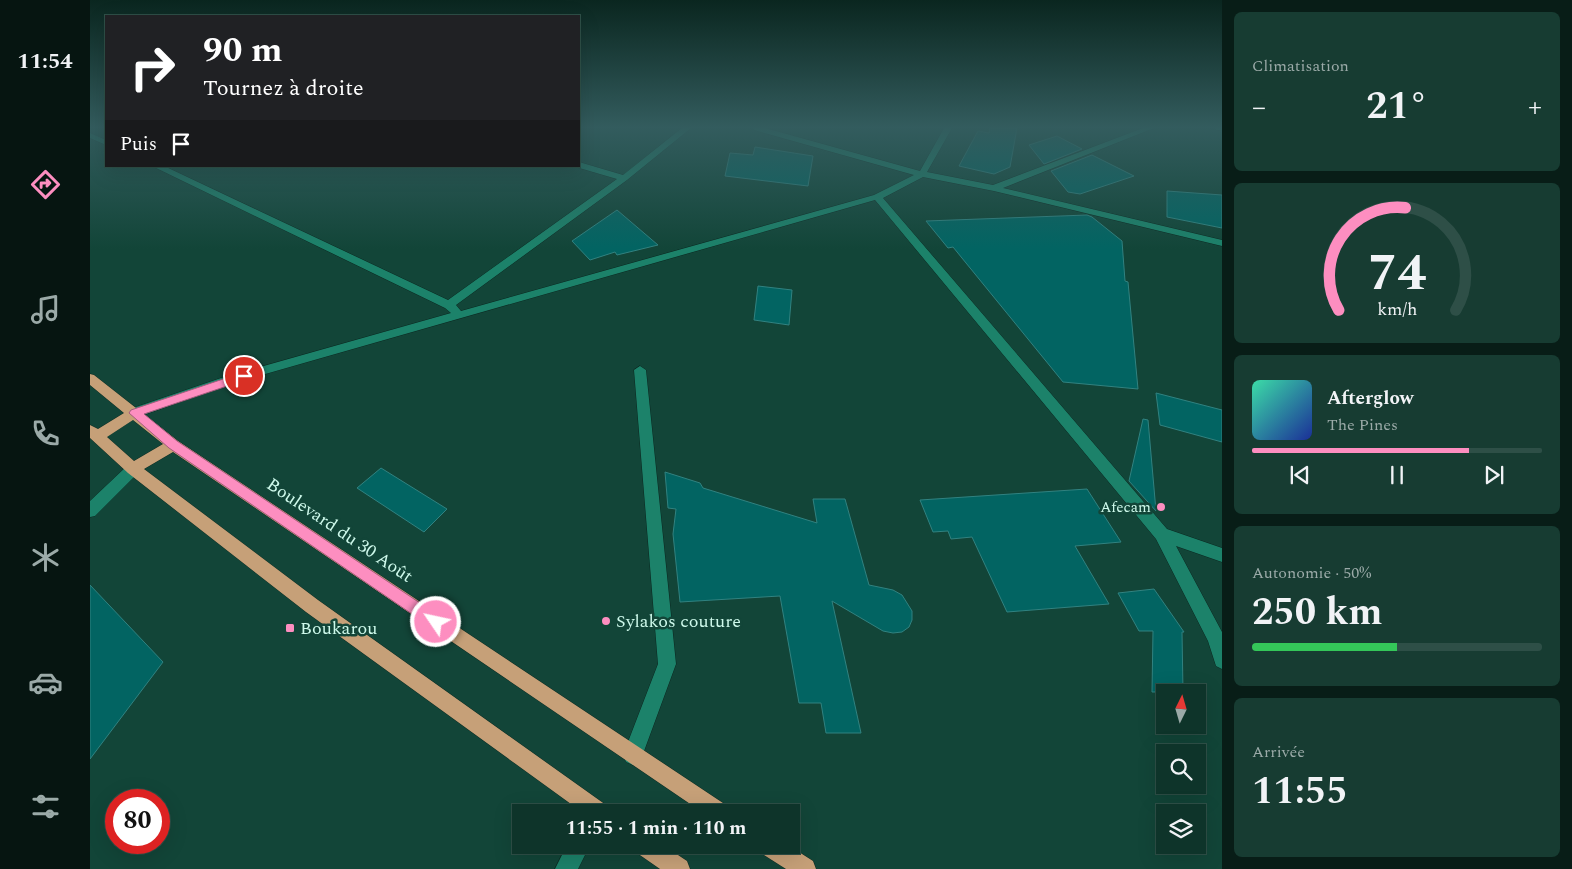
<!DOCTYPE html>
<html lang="fr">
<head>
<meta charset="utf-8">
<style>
	:root { --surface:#0e342a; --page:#173c32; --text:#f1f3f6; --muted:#9baaa8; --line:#2e4f47; --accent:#fd8ec0 }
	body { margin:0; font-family:Spectral,serif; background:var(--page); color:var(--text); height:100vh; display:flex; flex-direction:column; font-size:19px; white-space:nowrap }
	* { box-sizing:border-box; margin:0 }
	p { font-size:16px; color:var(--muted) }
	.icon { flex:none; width:28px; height:28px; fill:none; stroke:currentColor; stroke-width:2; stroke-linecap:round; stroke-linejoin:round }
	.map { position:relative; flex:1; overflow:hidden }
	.details { display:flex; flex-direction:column; gap:12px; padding:12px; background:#081d17; width:350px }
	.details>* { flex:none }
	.banner { position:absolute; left:15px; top:15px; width:475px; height:152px; border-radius:0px; box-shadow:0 5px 20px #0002,0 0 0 1px var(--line); background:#202124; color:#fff; overflow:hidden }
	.needle { width:32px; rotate:5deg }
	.tools { position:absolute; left:1066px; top:684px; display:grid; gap:10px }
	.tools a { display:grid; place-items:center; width:50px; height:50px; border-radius:0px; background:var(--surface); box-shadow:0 5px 20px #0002,0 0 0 1px var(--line); font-size:25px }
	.speed { position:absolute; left:15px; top:789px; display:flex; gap:10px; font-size:25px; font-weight:700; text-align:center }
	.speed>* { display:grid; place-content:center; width:65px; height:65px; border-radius:50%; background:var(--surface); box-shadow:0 5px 20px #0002,0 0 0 1px var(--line); line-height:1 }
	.speed .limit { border:8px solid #d22; background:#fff; color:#111 }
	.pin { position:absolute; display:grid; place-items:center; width:42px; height:42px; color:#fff; margin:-21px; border:2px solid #fff; border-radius:50%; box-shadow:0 1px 5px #0007 }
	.me { position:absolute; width:55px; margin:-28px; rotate:304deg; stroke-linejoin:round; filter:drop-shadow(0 0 4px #0008) }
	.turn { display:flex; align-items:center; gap:18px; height:105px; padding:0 15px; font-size:22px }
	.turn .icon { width:65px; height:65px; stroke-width:2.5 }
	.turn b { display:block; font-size:35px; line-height:42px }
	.then { display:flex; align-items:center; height:48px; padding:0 15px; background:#0003; gap:10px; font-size:19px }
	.big { font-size:38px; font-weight:700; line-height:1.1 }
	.details .card { flex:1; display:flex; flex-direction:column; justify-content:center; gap:8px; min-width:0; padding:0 18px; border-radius:8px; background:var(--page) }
	.details .dial { align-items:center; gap:0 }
	.dial svg { height:130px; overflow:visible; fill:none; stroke:var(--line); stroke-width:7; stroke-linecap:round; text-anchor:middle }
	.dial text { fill:var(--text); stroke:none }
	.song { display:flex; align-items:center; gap:15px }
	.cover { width:60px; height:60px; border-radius:8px; background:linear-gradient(135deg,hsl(160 70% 55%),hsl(230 70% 35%)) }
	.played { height:5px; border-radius:2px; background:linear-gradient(90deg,var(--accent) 75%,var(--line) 75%) }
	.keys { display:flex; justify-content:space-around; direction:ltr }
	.heat { display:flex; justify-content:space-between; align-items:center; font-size:28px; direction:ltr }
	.charge { height:8px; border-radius:4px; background:linear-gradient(90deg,#34c759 50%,var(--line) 0) }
	.trip { position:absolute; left:422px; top:804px; width:288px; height:50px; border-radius:0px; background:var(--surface); box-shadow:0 5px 20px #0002,0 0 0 1px var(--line); font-weight:700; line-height:50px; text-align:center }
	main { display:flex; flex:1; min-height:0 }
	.menu { display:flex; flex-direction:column; width:90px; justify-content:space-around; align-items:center; background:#061511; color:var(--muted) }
	.menu .icon { width:35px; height:35px }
	.menu .selected { color:var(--accent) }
	.menu b { font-size:22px; color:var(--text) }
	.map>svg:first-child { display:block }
	.building { fill:#026462; stroke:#318280 }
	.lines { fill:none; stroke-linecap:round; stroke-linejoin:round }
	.minor-casing { stroke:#0a2820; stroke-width:1 }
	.trunk-casing { stroke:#0a2820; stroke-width:1 }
	.minor { fill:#1c826a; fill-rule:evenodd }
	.trunk { fill:#c6a078; fill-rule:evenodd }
	.route { fill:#fd8ec0; stroke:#a45c7d }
	.poi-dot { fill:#fd8ec0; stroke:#124538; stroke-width:2 }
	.labels { text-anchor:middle; stroke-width:5; stroke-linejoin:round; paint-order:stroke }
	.poi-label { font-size:15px; fill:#cef9eb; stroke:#124538; text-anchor:end }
	.near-street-label { font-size:18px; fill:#cef9eb; stroke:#124538 }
	.near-poi-label { font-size:18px; fill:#cef9eb; stroke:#124538; text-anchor:start }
</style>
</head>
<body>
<main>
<nav class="menu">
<b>11:54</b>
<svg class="icon selected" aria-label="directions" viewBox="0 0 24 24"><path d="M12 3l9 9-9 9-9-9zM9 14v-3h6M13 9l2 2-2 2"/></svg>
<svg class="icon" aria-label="music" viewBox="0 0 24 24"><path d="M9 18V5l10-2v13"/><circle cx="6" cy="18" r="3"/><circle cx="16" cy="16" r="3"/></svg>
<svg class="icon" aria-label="phone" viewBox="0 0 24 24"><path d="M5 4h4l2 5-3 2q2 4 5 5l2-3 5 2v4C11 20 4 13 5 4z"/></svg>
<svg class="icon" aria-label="climate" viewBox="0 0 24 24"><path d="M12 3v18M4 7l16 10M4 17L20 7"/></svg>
<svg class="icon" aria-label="car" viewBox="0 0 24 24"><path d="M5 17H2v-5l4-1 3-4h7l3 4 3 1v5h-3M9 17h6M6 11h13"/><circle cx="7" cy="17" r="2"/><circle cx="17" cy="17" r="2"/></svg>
<svg class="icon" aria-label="filters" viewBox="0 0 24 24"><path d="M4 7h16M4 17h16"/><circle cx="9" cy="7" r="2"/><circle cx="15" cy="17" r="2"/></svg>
</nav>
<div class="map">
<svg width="1132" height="869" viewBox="0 0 1132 869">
	<rect width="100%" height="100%" fill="#124538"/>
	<g class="building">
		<path d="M900,128H927L920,167L904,174L869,166L888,131L899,133Z"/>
		<path d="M967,136L992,149L954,164L939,145Z"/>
		<path d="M665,147L723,156L718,186L635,176L640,153L663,155Z"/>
		<path d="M1002,155L1044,176L990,194L978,192L961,171Z"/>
		<path d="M1077,191L1132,195V228L1077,217Z"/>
		<path d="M527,210L568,245L527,255L525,252L500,260L482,241Z"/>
		<path d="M997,215L1002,217L1032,241L1035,281L1038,282L1048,389L973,382L863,247L858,248L836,221Z"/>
		<path d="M668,286L702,290L699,325L664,320Z"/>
		<path d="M1066,393L1132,410V442L1070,425Z"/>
		<path d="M1053,419L1058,420L1066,511L1039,481Z"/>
		<path d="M291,468L357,509L334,532L267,488Z"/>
		<path d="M575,472L610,483L613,488L727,523L723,499H755L779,585L803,590L812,595L822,611V620L819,627L812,632L803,633L793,631L742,601L771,733H736L731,703H709L690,596L590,602L583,534L586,509L578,508Z"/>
		<path d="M997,489L1031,542L985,546L1019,604L917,612L882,537L861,539L858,531L843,532L830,500Z"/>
		<path d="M0,585L73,662L0,759Z"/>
		<path d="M1064,589L1094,632H1092L1093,692H1062L1063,631H1049L1028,593Z"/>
	</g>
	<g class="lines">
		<g class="minor-casing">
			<g id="minor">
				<path d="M592,128H601L537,180L366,305L371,311L784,195L824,175L664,130L663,128H675L830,171L854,128H862L837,172L903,185L1053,128H1064L913,188L1132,240V246L904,191L833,177L793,198L1077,529L1132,548V562L1086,546L1132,632V669L1126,666L1118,641L1066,539L785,200L140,384L45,418L40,417L38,413L40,409L131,378L361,313L355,308L62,166H74L358,300L527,179L486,167L489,166V162L533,175Z"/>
				<path d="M1125,128H1132V130H1126Z"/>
				<path d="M0,133L16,140V145L0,138Z"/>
				<path d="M550,366L556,370L586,664L550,762L543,765L536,762L533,755L568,664L544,370Z"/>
				<path d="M43,463L48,465L50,469L48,473L5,516L0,517V501L38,465Z"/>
				<path d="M477,845H500L488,869H465Z"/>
			</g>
		</g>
		<g class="trunk-casing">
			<g id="trunk">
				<path d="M0,374L4,375L88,441L636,805L639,812H612L83,452L54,469L228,600L516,805L519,812H492L216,612L38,473L0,438V425L8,429L34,413L0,385ZM43,420L73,444L44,461L17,437Z"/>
				<path d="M544,845H573L597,861L600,869H570L547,853Z"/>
				<path d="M668,845H698L723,861L726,869H696L671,853Z"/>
			</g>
		</g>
		<use href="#minor" class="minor"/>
		<use href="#trunk" class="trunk"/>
	</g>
	<linearGradient id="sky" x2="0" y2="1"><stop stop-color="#0a261f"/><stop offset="0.51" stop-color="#335c5e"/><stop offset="1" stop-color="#335c5e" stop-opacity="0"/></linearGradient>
	<rect width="1132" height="249" fill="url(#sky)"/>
	<path class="route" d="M154,372L159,376L158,379L54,414L87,441L351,617L353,622L351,627L346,629L341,627L79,448L39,413L41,410Z"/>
	<g class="poi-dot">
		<circle cx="1071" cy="507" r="5"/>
		<circle cx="516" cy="621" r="5"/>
		<rect x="195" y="623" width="10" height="10" rx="2.5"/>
	</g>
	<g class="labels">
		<g class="poi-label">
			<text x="1061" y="512">Afecam</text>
		</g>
		<g class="near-street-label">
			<text transform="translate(250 530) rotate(34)" y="6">Boulevard du 30 Août</text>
		</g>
		<g class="near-poi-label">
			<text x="526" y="627">Sylakos couture</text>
			<text x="210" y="634">Boukarou</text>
		</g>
	</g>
</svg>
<div class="tools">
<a><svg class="needle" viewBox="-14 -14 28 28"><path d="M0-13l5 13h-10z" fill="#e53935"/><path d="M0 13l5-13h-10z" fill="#9baaa8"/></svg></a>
<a><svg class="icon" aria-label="search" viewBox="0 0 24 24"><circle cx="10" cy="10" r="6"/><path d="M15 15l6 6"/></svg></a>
<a><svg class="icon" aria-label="layers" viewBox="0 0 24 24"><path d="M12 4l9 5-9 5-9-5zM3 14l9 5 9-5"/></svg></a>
</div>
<div class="speed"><div class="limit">80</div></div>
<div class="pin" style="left:154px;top:376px;background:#d93025"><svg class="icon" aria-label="arrive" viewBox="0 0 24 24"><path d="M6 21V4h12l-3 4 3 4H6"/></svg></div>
<svg class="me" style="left:346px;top:622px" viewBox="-20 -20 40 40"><circle r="17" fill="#fd8ec0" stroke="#fff" stroke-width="3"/><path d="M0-11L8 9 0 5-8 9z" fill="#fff"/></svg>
<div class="trip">11:55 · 1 min · 110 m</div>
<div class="banner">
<div class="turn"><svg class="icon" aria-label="right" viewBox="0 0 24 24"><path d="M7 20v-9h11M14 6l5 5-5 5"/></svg><div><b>90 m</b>Tournez à droite</div></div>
<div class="then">Puis<svg class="icon" aria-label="arrive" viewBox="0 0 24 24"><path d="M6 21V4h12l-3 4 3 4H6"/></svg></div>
</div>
</div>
<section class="details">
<div class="card"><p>Climatisation</p>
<div class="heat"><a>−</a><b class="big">21°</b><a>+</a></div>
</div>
<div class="card dial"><svg viewBox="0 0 100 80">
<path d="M14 69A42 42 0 1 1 86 69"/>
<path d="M14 69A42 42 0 0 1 55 6" stroke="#fd8ec0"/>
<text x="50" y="56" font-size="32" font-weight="700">74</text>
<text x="50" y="72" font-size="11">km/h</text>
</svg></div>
<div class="card">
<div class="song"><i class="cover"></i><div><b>Afterglow</b><p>The Pines</p></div></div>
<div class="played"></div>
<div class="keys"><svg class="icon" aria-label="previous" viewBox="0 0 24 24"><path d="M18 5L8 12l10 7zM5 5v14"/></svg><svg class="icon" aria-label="pause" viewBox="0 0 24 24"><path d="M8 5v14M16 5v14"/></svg><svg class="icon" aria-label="next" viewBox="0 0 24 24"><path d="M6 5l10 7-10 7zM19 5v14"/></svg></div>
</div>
<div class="card"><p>Autonomie · 50%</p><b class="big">250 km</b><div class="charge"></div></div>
<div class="card"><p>Arrivée</p><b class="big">11:55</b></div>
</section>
</main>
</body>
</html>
